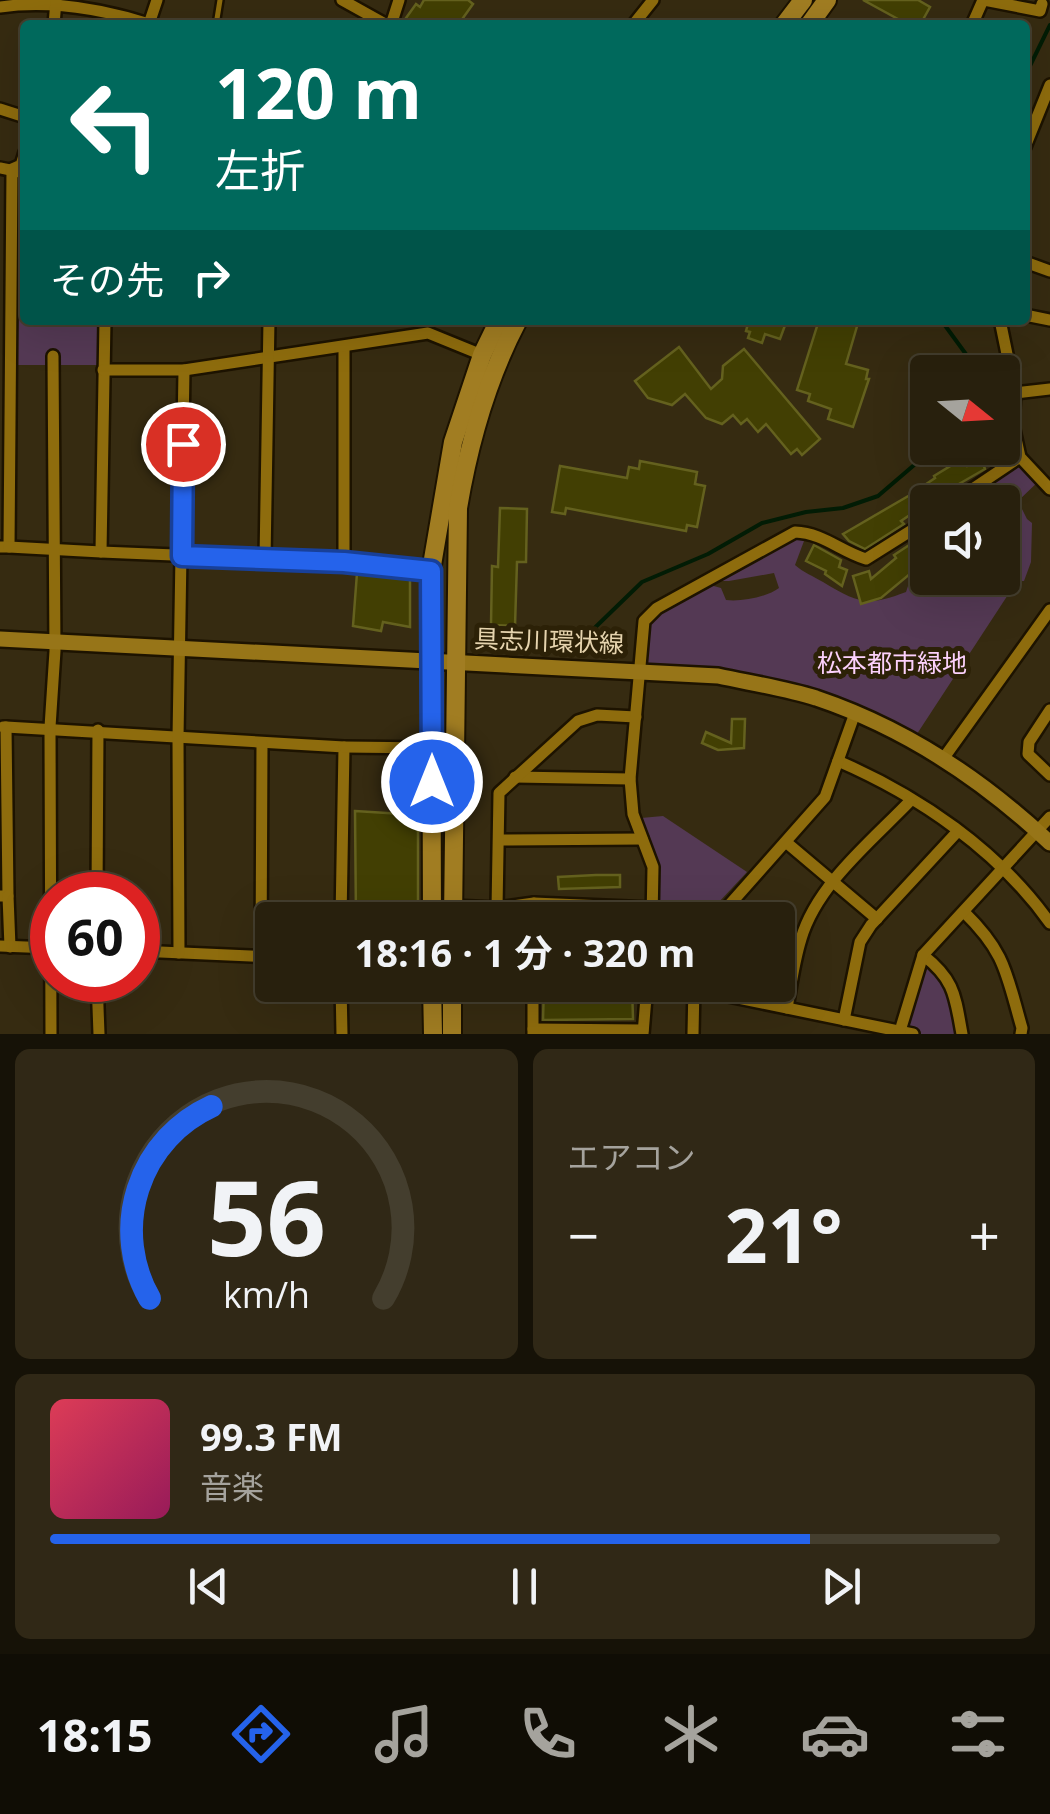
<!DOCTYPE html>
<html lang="ja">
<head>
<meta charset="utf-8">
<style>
	:root { --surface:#28200d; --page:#302816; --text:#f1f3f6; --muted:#a5a39d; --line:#443e2e; --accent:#2563eb }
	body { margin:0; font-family:"Open Sans","Noto Sans JP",sans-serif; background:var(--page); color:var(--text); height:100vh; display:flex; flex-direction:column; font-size:38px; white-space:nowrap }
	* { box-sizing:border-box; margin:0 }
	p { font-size:32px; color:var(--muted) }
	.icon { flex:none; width:55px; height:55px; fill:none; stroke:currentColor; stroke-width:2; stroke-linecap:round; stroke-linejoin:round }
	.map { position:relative; height:1034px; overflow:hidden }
	.side { display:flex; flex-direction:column; gap:15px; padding:15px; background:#161207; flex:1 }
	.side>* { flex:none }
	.hud { position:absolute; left:20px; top:20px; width:1010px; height:305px; border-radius:10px; box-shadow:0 10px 40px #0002,0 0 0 2px var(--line); background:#00695c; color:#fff; overflow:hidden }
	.needle { width:65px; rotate:108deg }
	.controls { position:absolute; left:910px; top:355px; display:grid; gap:20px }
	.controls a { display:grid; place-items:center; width:110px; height:110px; border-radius:10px; background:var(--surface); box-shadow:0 10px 40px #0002,0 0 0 2px var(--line); font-size:50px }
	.speed { position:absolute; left:30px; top:872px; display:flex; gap:20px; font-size:50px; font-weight:700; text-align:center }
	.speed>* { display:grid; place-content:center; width:130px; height:130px; border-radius:50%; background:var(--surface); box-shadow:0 10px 40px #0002,0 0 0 2px var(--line); line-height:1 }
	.speed .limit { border:15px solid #d22; background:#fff; color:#111 }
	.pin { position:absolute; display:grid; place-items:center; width:85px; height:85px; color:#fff; margin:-42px; border:5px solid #fff; border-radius:50%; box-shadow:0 2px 10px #0007 }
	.me { position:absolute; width:110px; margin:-55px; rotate:0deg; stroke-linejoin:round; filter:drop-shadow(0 0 8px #0008) }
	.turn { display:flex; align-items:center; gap:35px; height:210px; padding:0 30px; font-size:45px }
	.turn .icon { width:130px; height:130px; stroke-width:2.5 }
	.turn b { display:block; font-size:70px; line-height:85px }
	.then { display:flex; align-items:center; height:95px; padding:0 30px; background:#0003; gap:20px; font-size:38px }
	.big { font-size:75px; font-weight:700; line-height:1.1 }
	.side .card { flex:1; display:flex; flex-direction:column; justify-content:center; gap:15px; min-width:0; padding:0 35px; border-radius:15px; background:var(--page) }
	.side .dial { align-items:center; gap:0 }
	.dial svg { height:260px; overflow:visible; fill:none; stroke:var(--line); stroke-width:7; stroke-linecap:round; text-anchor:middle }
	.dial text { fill:var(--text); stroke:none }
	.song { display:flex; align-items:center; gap:30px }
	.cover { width:120px; height:120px; border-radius:15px; background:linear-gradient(135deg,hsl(350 70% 55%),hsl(330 70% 35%)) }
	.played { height:10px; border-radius:5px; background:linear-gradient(90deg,var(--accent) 80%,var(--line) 80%) }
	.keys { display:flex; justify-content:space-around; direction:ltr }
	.heat { display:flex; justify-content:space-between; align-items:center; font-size:55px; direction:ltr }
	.side .tiles { flex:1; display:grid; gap:15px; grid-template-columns:1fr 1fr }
	.card:last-child { grid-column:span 2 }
	.trip { position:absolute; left:255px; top:902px; width:540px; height:100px; border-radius:10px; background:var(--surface); box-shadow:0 10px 40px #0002,0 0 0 2px var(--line); font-weight:700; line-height:100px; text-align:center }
	.dock { display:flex; height:160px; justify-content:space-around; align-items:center; background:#100d05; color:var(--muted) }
	.dock .icon { width:70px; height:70px }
	.dock .active { color:var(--accent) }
	.dock b { font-size:45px; color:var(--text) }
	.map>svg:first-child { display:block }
	.green { fill:#543954 }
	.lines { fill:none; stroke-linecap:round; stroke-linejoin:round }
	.stream { stroke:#021c05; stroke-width:4 }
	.building { fill:#423f03; stroke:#64611e; stroke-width:2.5 }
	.lane-casing { stroke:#1d1300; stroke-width:10 }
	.street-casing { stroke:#1d1300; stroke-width:16 }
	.secondary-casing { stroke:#1d1300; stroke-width:20 }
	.primary-casing { stroke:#1d1300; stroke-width:22 }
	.lane { stroke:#8e6c0d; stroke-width:5 }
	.street { stroke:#8e6c0d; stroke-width:11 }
	.secondary { stroke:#977518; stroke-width:15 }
	.primary { stroke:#a17d22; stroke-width:18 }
	.route-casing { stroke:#184099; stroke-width:25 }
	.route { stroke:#2563eb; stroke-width:18 }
	.labels { text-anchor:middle; stroke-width:10; stroke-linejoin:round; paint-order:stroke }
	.street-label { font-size:25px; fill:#e6d4ae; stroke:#2c2107 }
	.park-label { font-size:25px; fill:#fcd1fc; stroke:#2c2107 }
</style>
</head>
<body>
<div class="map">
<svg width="1050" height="1034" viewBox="0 0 1050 1034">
	<rect width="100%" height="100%" fill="#362b11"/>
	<g class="green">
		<path d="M12,288H25V320H105L103,365H9Z"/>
		<path d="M1020,457L1041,479L1018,501L1027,519L1032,523L1031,562L1024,581H1017L913,740L813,697L638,669L644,621L703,583L721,588L726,600C741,602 767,597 779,588L774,573L729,581H722L718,575L773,543L807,533L795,565C804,573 813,576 823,582C858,603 867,607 906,592L910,580L927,564L928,578H1002V502H998L1004,498L987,478Z"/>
		<path d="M663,816L747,872L718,903L709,920H655L659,869L641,818Z"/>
		<path d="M923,955L943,971L962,1034H913L900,1031Z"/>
	</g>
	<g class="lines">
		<g class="stream">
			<path d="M1025,76L1050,25"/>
			<path d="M941,320L979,372"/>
			<path d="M980,448H983"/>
			<path d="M578,644L642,582L708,554L762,523L806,512L843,508L878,496L934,448"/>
		</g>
	</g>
	<g class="building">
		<path d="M424,0H468L473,4L458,25H401L416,4L420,7Z"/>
		<path d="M863,0H918L930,7L920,25H909Z"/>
		<path d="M749,320H787L780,339L765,334L762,343L748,338L750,332L746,331Z"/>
		<path d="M819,320L858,323L846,364L868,370L866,379H869L853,427L828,419L831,409L808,401L810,394L797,390Z"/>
		<path d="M679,347L711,389L722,379L723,366L744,349L820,439L802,455L797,449L791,454L766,424L758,432L747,419L741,424L733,415L722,424L706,418L685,394L672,405L648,398L635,381Z"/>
		<path d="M962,459L967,466L982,461L985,469L938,496L901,521L904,524L865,549L849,541L843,534L910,495L935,478L934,476Z"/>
		<path d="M640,461L697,472L695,484L705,486L697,527L687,525L686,531L566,508L565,514L552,512L560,466L627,478L629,467L639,469Z"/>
		<path d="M500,508L527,509L526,562H517L515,626L491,625L492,566L498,567Z"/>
		<path d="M923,536L928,542V559L881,598L861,604L853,576L869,571L871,579L896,558L894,555Z"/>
		<path d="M814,545L841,560L839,567L847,570L842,586L825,574L826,571L806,561Z"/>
		<path d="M357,573L410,578V627L383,622L381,631L353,626Z"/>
		<path d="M732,719H745L744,748L718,750L702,743L706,732L731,743Z"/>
		<path d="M355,811L418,815V920H356Z"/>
		<path d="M596,875H620V887L559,889L558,877Z"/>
		<path d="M544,985H632L633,1019L543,1020Z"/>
	</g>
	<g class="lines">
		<g class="lane-casing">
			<path id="lane" d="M216,25L220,0"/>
		</g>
		<g class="street-casing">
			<g id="street">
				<path d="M342,0L387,25"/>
				<path d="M984,0L1040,11L1042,4"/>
				<path d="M0,7C49,0 102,9 149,24L157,0"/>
				<path d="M54,25L56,0"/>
				<path d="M391,25L399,0"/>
				<path d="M633,25L653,0"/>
				<path d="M972,25L983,0"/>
				<path d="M0,109L25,117"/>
				<path d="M1025,147L1050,85"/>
				<path d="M0,168L25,173"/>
				<path d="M1025,262L1050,271"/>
				<path d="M1025,315L1050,320"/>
				<path d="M105,320L101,552L344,562V347"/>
				<path d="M1000,320L1015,393L1013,425L1020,457L1050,489"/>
				<path d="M103,370H184L428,333L482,355"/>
				<path d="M1015,393L1050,389"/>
				<path d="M953,502L1020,457"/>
				<path d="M0,547H9L12,169L21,165L25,152"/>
				<path d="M9,547L101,552"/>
				<path d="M265,559L269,320"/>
				<path d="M344,562L431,571"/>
				<path d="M1050,710L1029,742L1028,754L1050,775"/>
				<path d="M6,727L344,747L341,920"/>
				<path d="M344,747L432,748"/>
				<path d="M943,759L1050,610"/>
				<path d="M838,761C919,796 998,850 1050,923"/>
				<path d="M515,777L630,779"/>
				<path d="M499,840L642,839"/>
				<path d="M787,843L877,919"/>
				<path d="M97,895L98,730"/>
				<path d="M0,896H8L6,727H3"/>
				<path d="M8,896L10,947"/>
				<path d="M534,903V920"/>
				<path d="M453,906L497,908L534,903L652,908"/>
				<path d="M497,908L499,793L578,721L597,715L636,717"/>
				<path d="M964,912C1006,953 1006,973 1022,1028L1021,1034"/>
				<path d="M652,920L653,867L633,814L630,779L644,621L657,608L795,532C823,533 840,551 866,559L928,520"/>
				<path d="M716,920L825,797L855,713"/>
				<path d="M0,946L52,948"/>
				<path d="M138,951L272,957"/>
				<path d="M179,953L178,738L184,370"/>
				<path d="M923,955C955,980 955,996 962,1034"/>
				<path d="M261,957L262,744"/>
				<path d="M97,980L99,1034"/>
				<path d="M341,985L342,1034"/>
				<path d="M694,989L913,1034"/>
				<path d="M787,1008C791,985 794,961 801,939C817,884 873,840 911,800"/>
				<path d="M844,1020L860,942L871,925L958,831"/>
				<path d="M533,1029L643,1030"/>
				<path d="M900,1031L923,955L1050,817"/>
				<path d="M51,1034L50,727L55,651L53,356"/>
				<path d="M533,1034V985"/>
				<path d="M643,1034L647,985"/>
				<path d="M693,1034L694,985"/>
			</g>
		</g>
		<g class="secondary-casing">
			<path id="secondary" d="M0,639L718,676C750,683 784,688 816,698C905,728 982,779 1050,843"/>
		</g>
		<g class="primary-casing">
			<g id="primary">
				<path d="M784,25L803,0"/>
				<path d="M809,25L827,0"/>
				<path d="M432,920L431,571L453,442L482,355L499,320"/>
				<path d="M453,920L458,508C469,442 487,379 518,320"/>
				<path d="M432,985L433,1034"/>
				<path d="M452,1034V985"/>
			</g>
		</g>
		<use href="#lane" class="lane"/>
		<use href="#street" class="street"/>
		<use href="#secondary" class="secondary"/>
		<use href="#primary" class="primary"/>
	</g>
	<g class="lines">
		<g class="route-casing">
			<path id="route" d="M183,444L182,556L344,562L431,571L432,782"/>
		</g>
		<use href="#route" class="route"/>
	</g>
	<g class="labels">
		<g class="street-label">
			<text transform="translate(549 641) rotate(2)" y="9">具志川環状線</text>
		</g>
		<g class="park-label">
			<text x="892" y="672">松本都市緑地</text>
		</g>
	</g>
</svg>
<div class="controls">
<a><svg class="needle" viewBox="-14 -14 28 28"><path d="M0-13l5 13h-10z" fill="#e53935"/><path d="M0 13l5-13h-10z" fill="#a5a39d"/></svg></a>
<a><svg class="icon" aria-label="sound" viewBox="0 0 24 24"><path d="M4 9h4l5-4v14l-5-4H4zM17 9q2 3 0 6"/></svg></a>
</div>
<div class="speed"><div class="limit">60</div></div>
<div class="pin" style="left:183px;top:444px;background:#d93025"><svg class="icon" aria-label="arrive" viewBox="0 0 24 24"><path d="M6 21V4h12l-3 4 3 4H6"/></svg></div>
<svg class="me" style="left:432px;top:782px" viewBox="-20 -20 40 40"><circle r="17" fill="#2563eb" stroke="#fff" stroke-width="3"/><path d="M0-11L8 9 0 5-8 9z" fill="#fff"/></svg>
<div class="trip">18:16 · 1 分 · 320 m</div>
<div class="hud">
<div class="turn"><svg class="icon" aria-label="left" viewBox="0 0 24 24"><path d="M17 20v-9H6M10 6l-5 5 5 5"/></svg><div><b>120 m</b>左折</div></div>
<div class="then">その先<svg class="icon" aria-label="right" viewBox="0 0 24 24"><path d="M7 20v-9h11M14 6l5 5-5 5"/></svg></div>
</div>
</div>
<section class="side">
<div class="tiles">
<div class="card dial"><svg viewBox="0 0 100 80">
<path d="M14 69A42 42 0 1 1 86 69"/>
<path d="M14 69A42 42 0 0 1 33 10" stroke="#2563eb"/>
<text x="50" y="56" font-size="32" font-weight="700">56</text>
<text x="50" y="72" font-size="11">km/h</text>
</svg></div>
<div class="card"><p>エアコン</p>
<div class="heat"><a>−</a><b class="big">21°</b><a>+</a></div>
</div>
<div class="card">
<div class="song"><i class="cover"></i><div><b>99.3 FM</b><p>音楽</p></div></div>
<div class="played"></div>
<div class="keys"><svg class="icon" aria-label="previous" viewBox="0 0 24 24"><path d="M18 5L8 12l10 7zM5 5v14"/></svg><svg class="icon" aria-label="pause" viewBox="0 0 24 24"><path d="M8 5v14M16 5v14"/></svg><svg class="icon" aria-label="next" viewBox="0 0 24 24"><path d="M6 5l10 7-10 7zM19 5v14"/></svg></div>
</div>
</div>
</section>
<nav class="dock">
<b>18:15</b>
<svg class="icon active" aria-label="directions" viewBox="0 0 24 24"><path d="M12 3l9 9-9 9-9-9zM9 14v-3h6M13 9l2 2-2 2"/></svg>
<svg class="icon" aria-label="music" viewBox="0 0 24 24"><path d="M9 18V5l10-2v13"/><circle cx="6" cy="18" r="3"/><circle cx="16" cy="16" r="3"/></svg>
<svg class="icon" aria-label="phone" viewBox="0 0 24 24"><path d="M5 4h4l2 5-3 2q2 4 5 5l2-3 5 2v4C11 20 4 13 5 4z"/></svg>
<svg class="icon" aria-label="climate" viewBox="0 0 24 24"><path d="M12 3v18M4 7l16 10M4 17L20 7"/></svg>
<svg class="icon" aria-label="car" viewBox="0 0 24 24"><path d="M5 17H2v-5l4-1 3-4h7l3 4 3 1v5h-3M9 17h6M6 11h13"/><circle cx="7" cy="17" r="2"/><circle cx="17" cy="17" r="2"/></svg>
<svg class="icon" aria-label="filters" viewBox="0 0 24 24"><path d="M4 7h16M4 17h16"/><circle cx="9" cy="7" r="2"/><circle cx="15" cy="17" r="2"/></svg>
</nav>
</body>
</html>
